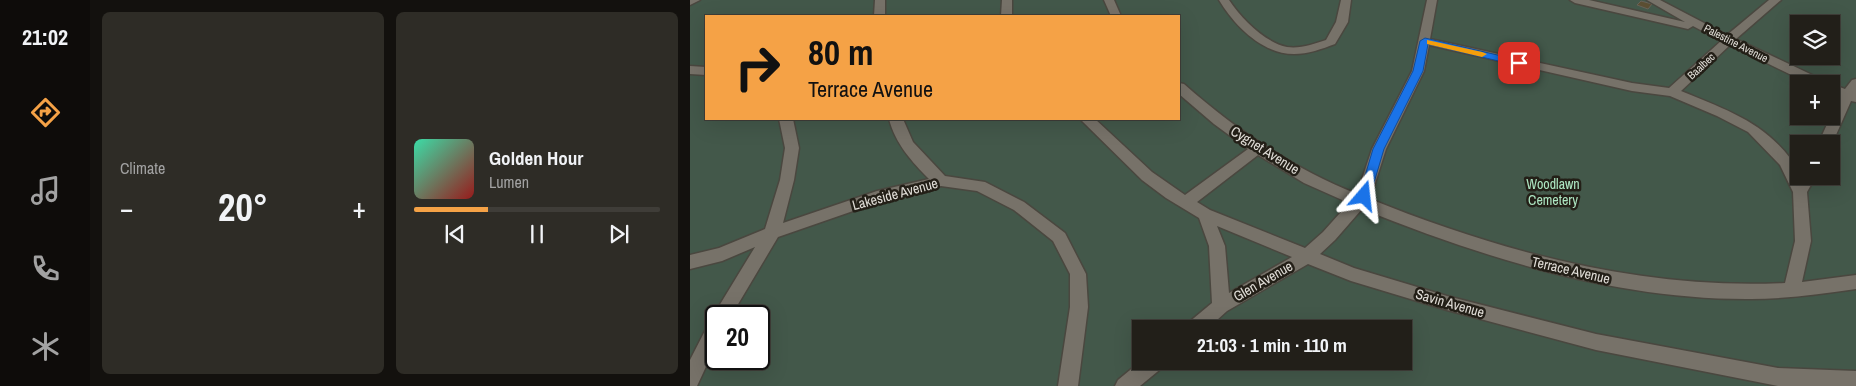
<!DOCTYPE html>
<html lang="en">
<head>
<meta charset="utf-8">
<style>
	:root { --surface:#221f19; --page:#2e2c26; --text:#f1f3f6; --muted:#a2a2a2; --line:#3f3d38; --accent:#f5a246 }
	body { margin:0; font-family:"Archivo Narrow",sans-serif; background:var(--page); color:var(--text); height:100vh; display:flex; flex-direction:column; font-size:19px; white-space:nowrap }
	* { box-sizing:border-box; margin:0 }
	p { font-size:16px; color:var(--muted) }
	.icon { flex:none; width:28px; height:28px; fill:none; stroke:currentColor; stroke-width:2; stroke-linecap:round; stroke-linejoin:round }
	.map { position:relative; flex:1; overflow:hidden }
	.panel { display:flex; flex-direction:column; gap:12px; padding:12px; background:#13110e; width:600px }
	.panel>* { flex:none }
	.guide { position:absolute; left:15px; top:15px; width:475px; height:105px; border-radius:0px; box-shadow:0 5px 20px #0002,0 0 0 1px var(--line); background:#f5a246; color:#111; overflow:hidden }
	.tools { position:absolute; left:1100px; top:15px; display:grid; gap:10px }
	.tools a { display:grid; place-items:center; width:50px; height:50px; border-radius:0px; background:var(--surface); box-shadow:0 5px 20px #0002,0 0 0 1px var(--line); font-size:25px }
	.speed { position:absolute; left:15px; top:305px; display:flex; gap:10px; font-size:25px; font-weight:700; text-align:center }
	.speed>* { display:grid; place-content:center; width:65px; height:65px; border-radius:50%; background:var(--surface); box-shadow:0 5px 20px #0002,0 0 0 1px var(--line); line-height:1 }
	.speed .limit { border:2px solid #111; border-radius:8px; background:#fff; color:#111 }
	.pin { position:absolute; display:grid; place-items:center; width:42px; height:42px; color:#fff; margin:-21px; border-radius:10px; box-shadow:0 2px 8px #0006 }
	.me { position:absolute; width:55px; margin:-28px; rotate:17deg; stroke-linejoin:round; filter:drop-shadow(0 0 4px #0008) }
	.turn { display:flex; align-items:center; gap:18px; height:105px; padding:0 20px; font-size:22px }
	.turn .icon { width:65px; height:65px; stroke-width:2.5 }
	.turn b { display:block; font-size:35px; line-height:42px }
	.big { font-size:38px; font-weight:700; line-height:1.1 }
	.panel .widget { flex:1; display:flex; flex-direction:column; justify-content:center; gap:8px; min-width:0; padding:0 18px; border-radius:8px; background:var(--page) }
	.song { display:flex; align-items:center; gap:15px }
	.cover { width:60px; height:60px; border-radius:8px; background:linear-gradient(135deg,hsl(160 70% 55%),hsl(0 70% 35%)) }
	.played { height:5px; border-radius:2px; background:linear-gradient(90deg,var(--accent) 30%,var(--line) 30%) }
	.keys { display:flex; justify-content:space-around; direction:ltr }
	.heat { display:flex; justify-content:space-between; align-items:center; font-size:28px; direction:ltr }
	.panel .tiles { flex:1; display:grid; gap:12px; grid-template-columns:repeat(2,1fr) }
	.trip { position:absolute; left:442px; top:320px; width:280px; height:50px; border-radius:0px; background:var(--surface); box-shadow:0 5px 20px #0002,0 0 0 1px var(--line); font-weight:700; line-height:50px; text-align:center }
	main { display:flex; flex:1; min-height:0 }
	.tabs { display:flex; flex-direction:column; width:90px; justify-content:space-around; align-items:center; background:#0e0c0a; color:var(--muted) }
	.tabs .icon { width:35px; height:35px }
	.tabs .on { color:var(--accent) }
	.tabs b { font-size:22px; color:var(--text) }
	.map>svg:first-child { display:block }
	.green { fill:#43584a; fill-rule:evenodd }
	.building { fill:#5b4e32; stroke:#676259 }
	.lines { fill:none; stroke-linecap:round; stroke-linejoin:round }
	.minor-casing { stroke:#4a473f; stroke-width:3 }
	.minor { fill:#777269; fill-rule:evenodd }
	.route { fill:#1a73e8; stroke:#114b97 }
	.slow { fill:#f59e0b }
	.labels { text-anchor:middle; stroke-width:5; stroke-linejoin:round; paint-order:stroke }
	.far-street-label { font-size:11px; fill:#e0ddd7; stroke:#231f17 }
	.street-label { font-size:14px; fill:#e0ddd7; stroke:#231f17 }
	.park-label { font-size:14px; fill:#ade6c2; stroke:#231f17 }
</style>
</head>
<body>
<main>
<nav class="tabs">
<b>21:02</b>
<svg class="icon on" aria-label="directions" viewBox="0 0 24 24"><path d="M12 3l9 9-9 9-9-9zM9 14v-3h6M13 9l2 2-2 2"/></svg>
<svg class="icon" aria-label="music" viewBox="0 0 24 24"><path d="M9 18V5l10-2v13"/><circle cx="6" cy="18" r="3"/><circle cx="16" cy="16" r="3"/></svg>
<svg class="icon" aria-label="phone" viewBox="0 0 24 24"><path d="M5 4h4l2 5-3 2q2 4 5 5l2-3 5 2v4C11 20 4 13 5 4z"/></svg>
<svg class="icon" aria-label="climate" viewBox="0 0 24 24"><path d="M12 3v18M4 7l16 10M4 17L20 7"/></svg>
</nav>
<section class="panel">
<div class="tiles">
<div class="widget"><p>Climate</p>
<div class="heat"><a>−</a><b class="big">20°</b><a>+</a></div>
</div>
<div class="widget">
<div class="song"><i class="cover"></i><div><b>Golden Hour</b><p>Lumen</p></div></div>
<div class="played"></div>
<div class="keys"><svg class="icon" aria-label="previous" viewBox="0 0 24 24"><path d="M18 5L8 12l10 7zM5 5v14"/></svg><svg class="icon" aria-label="pause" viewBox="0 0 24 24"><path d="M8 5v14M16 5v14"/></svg><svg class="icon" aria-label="next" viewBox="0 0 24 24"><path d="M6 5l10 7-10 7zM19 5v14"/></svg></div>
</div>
</div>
</section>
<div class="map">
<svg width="1166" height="386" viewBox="0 0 1166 386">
	<rect width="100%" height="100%" fill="#2d2921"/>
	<path class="green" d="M0,0H1166V386H0ZM16,16H489V119H16ZM1109,24H1141V56H1109ZM1109,84H1141V116H1109ZM1109,144H1141V176H1109ZM26,316H69V359H26ZM451,329H714V361H451Z"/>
	<path class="building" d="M951,1L962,4L958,9L947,5Z"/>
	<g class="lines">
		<g class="minor-casing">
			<g id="minor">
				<path d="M0,0H10L0,5Z"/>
				<path d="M185,0H195V16H184Z"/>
				<path d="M312,0H322V16H311Z"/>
				<path d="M414,0H424L431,16H421Z"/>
				<path d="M529,0H539C552,19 574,42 597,47C610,49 624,44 636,40L646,22L651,0H661L658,22L645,44C632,49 618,54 604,54C572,54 544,25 529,0Z"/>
				<path d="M737,0H747L740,39L942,83L979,88L1031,41L1003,26L998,29L885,3L880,0H899L995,22L957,0H970L1037,35L1079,0H1091L1046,39L1135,81L1137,84H1120L1040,45L991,91C1032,108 1072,121 1100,158C1104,164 1107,173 1111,178L1112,176H1126L1117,192L1121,241L1112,282L1166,275V289C1131,294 1096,299 1061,299C926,300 795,258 672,209L645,240L630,254L664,268L757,296L906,334L1088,368L1166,371V386H1088L906,350L757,310L661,281L618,264L537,311L517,329H495L498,323L522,303L519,246L509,218L476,198L452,180L390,119H405L462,172L495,195L558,149L524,124L489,94V83L494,84C546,130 602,168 667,194L682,149L722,71ZM739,45L942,91L980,96L1027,116L1058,132L1090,165L1103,192L1105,241L1095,283C952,290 811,252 680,199L696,149L734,71ZM568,155L614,183L659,203L633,232L615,248L520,210L507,202ZM527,226L602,257L539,293L535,246Z"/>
				<path d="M0,66L16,67V75L0,74Z"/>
				<path d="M1166,79V102L1161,101L1142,144H1128L1150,96L1141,93V84L1155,89L1162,80Z"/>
				<path d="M89,119H103L109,148L104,180L93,223L187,191L239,179C222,162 205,143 199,119H213L223,142L255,176L295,182L334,202L375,233L396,274L398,307L388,386H368L380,307V274L363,241L324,210L287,191L251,186L189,202L88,237L41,316H26V345L7,386H0V360L20,321L25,320L23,316L26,311L65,247L32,261L0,269V255L29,248L75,229L90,180L95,148Z"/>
				<path d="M451,361H475L473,367L450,386H425L428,380Z"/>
			</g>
		</g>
		<use href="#minor" class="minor"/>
	</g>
	<path class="route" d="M735,38L833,61L834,63L829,66L738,44L733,71L694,149L680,196L674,200L670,199L669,196L683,149L723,71L730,41Z"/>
	<path class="slow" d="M737,40L792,52L797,54L792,57L741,45L737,44Z"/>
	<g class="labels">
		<g class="far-street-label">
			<text transform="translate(1046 43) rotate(27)" y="4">Palestine Avenue</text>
			<text transform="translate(1011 66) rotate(-43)" y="4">Baalbec</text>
		</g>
		<g class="street-label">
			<text transform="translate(575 150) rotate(32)" y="5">Cygnet Avenue</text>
			<text transform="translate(205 194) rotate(-15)" y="5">Lakeside Avenue</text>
			<text transform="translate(881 270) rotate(13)" y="5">Terrace Avenue</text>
			<text transform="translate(573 281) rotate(-30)" y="5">Glen Avenue</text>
			<text transform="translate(760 303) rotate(16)" y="5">Savin Avenue</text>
		</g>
		<g class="park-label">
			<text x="863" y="189">Woodlawn<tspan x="863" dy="16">Cemetery</tspan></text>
		</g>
	</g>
</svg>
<div class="tools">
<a><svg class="icon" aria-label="layers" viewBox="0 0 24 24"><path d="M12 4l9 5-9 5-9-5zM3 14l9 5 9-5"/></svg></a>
<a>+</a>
<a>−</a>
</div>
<div class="speed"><div class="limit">20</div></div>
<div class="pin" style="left:829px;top:63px;background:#d93025"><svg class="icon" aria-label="arrive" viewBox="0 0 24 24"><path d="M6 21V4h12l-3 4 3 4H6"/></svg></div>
<svg class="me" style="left:674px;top:196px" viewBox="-20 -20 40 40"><path d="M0-17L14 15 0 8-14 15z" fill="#1a73e8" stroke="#fff" stroke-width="4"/></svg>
<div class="trip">21:03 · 1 min · 110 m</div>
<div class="guide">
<div class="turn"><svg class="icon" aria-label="right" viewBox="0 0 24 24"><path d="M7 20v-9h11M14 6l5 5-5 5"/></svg><div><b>80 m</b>Terrace Avenue</div></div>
</div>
</div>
</main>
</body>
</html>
